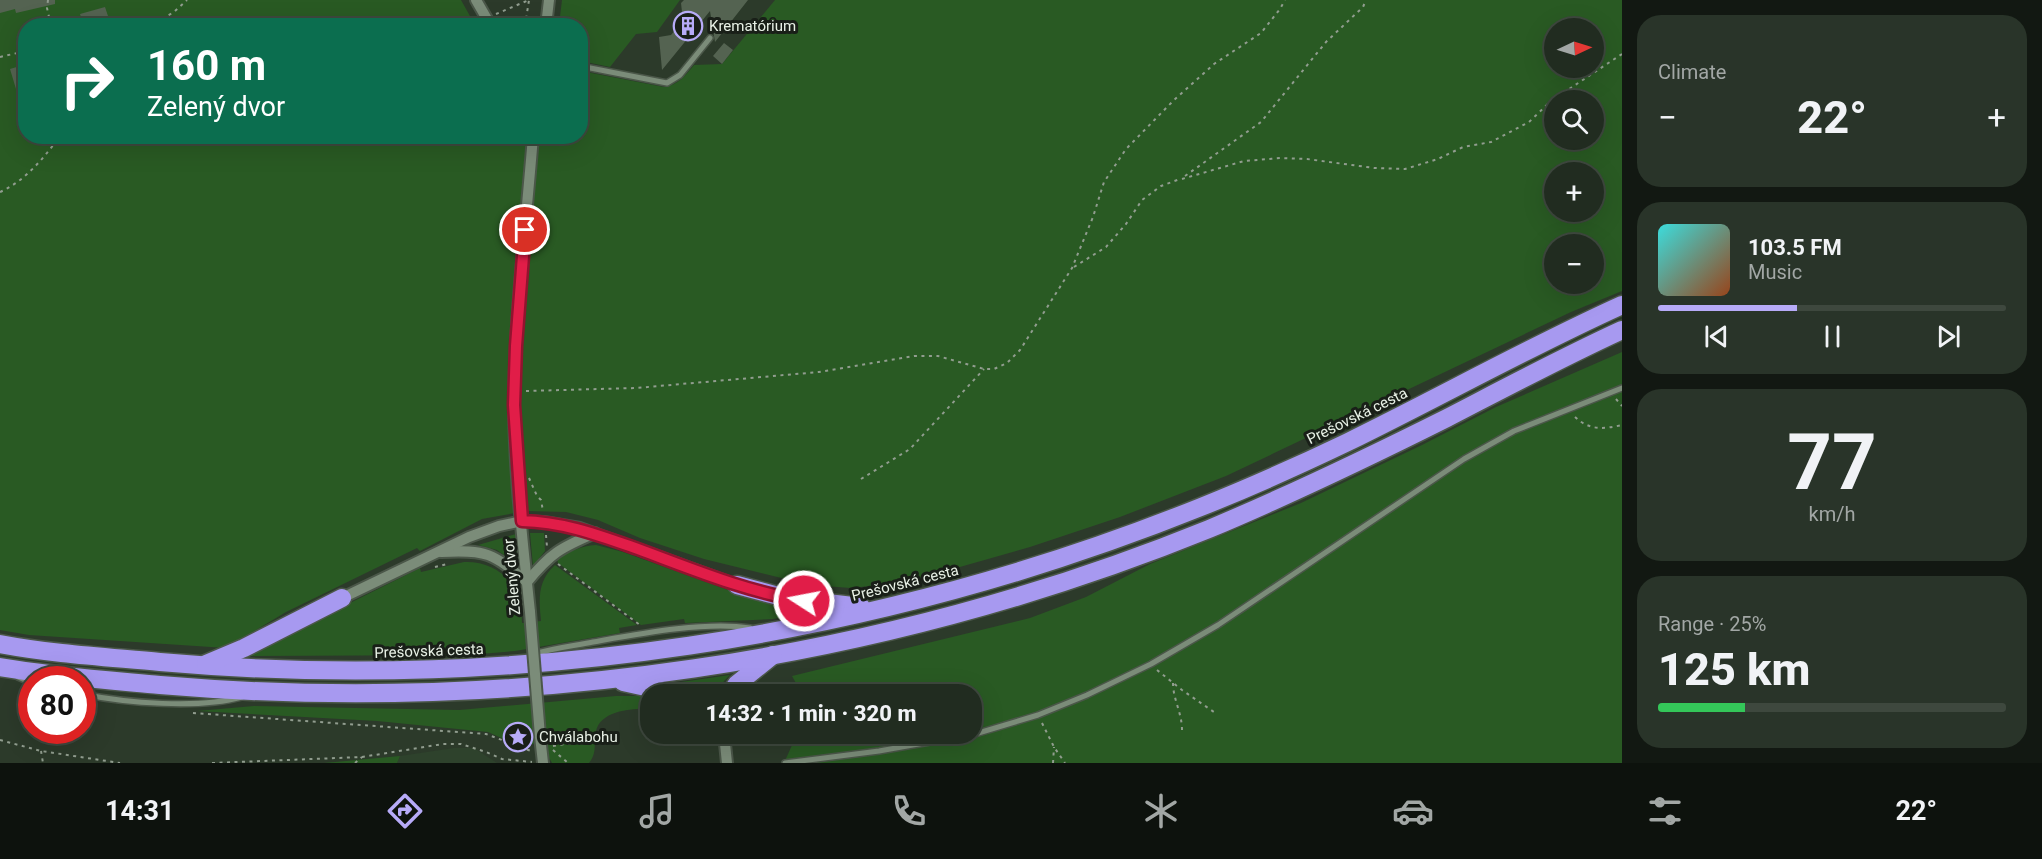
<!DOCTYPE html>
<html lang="en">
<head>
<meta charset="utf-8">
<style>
	:root { --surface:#212c20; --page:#293429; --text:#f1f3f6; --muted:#a2a7a5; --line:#3e483e; --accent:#b7abf8 }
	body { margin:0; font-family:Roboto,sans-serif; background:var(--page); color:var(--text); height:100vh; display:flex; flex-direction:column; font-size:22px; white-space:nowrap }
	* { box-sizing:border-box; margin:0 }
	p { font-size:20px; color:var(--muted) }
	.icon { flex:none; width:33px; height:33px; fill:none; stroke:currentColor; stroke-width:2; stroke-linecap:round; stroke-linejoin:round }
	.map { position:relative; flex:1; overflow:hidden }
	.sheet { display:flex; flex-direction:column; gap:15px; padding:15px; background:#121812; width:420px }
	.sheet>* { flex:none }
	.banner { position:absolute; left:18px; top:18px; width:570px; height:126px; border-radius:24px; box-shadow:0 6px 24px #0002,0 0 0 2px var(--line); background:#0b6e4f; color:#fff; overflow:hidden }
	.needle { width:39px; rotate:86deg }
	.tools { position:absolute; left:1544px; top:18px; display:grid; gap:12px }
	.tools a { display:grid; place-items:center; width:60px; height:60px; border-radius:50%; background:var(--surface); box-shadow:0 6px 24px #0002,0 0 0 2px var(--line); font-size:30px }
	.speed { position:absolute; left:18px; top:666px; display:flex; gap:12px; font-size:30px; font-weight:700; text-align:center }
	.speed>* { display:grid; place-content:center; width:78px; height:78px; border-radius:50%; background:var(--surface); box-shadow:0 6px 24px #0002,0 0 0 2px var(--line); line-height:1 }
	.speed .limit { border:9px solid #d22; background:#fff; color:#111 }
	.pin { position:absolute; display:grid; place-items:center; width:51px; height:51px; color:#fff; margin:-26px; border:3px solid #fff; border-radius:50%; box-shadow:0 2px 6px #0007 }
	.me { position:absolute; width:66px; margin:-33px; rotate:281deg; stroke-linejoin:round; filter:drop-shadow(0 0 4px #0008) }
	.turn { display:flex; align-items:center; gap:21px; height:126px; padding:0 30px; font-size:27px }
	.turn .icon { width:78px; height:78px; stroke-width:2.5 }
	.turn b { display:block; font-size:42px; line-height:51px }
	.big { font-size:45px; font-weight:800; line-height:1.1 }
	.sheet .tile { flex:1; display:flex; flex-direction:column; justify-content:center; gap:9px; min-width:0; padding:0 21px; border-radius:24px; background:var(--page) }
	.sheet .dial { align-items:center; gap:0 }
	.dial b { font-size:78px; line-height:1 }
	.song { display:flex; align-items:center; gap:18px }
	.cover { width:72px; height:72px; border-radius:9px; background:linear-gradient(135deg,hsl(180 70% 55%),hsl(20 70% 35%)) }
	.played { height:6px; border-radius:3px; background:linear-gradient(90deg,var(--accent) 40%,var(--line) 40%) }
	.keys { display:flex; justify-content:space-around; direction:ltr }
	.heat { display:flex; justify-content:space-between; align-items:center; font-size:33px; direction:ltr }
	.charge { height:9px; border-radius:4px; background:linear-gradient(90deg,#34c759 25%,var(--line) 0) }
	.trip { position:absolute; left:640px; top:684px; width:342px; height:60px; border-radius:24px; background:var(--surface); box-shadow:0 6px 24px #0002,0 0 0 2px var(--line); font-weight:800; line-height:60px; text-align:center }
	.tab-bar { display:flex; height:96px; justify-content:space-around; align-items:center; background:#0d120d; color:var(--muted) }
	.tab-bar .icon { width:42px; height:42px }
	.tab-bar .current { color:var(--accent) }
	.tab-bar b { font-size:27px; color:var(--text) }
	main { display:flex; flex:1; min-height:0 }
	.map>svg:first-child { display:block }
	.built { fill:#2e422c }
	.green { fill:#295a23; fill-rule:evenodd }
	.building { fill:#546351 }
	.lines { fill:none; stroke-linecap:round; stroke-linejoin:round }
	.lane-casing { stroke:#4b5749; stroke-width:8 }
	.street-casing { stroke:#4b5749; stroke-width:14 }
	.highway-casing { stroke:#4b5749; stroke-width:21 }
	.path { stroke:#919d8f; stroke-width:2; stroke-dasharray:3 4.5; stroke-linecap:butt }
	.lane { stroke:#7b8c79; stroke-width:5 }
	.street { stroke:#7b8c79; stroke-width:10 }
	.highway { stroke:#a799f0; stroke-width:18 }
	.street-bridge-casing { stroke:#4b5749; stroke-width:14; stroke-linecap:butt }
	.street-bridge { stroke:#7b8c79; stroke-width:10 }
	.route-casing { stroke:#92132f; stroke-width:15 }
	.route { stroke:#e11d48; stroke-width:10 }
	.labels { text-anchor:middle; stroke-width:6; stroke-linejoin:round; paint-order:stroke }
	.poi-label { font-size:15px; fill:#e8f1e6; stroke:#191f18; text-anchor:start }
	.street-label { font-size:15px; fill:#e8f1e6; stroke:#191f18 }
</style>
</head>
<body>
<main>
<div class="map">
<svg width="1622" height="763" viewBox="0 0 1622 763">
	<rect width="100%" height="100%" fill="#2c3a2a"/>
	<path class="built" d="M454,748H474L497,763H397L400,756Z"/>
	<g class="green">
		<path d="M0,0H461L475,25L26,26V136H580L581,71L664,87C678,85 685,76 694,65L722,64L775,0H1622V291L1571,312L1226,476L1120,517L1030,547L907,582L851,588L810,585L704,559L640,538L598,520L566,512L526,511L482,519L420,551L417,548L286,612L226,648L29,635L0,630ZM1554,28H1593V68H1554ZM1554,100H1593V140H1554ZM1554,172H1593V212H1554ZM1554,244H1593V284H1554Z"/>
		<path d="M562,0H680L657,32L636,34L610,67L581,61L580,26L559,25Z"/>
		<path d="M1622,352V763H784L797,734H972V694H802L792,676L1030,618L1086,597L1150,564L1301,503L1422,445L1496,407Z"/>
		<path d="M530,533H544L545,551L533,566Z"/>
		<path d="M516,534L519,567L497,550L478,545Z"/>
		<path d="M596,545L623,552L734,592L809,609L811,612L773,619L685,623L684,619L641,625L558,563L557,559C570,551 581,546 596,545Z"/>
		<path d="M464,562C490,561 512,575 519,600H521L522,623L541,621C539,600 537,581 555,565L637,625L619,628L620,633L515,651L469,655L249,656L248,654L420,568L421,572Z"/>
		<path d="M730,675L724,681L717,694H701L681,682Z"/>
		<path d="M616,696H651V709C634,708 601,710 596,731C593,743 598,752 589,763H552L547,754L545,743L517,745L488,732L377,721L197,711L254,706L459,710Z"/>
		<path d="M400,756L397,763H324Z"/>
	</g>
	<g class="building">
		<path d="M0,0H55V4L16,13L15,9L0,13Z"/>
		<path d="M684,0H748L715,42L710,11L662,70L659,37L671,35L683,21L681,3Z"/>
		<path d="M105,7L108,16L83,23L80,14Z"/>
		<path d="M724,43L733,50L722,64L713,56Z"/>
		<path d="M20,66L25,87L16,89L10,69Z"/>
	</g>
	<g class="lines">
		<g class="lane-casing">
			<g id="lane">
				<path d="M580,66L667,83L680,75L710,38"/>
				<path d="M534,654C553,648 573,646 593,642C638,634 705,621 750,628"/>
				<path d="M18,677L32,683"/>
				<path d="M82,694C126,703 199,709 242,697"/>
				<path d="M785,763L879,751L975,734L1038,715L1087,695L1151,664L1218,625L1464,459L1514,431L1622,388"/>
			</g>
		</g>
		<g class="street-casing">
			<g id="street">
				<path d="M476,0L491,26"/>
				<path d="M546,26L549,0"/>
				<path d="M441,552C488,549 493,554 527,582"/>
				<path d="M527,582C551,553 560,548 595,533"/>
				<path d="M342,598L469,537L499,526L522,521L544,522L580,528L737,585"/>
				<path d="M530,612C523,543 514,471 514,402C515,313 526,225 533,136"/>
				<path d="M724,734L727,763"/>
				<path d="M540,736L543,763"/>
			</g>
		</g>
		<g class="highway-casing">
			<g id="highway">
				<path d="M737,585L786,598L861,607"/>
				<path d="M0,644C53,654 107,657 160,662C512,693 873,639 1201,507C1251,487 1300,465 1348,442C1440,397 1529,347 1622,305"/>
				<path d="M206,664L244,648L342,598"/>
				<path d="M0,667C53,676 107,680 160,685C514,715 879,663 1209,529C1290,495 1369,457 1447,418C1505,388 1563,357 1622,330"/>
				<path d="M623,682L677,694"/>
				<path d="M730,694L737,684L773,655"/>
			</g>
		</g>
		<g class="path">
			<path d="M48,0L47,8L51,26"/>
			<path d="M496,14L529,0"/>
			<path d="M149,26L174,12L187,0"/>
			<path d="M525,26L529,0"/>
			<path d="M0,57L26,51"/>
			<path d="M1185,176L1261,122L1326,42L1363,7L1366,0"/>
			<path d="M1182,179L1244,161L1280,158L1307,159L1374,168L1405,169L1438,159L1463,147L1491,142L1529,122L1551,101L1622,54"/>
			<path d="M0,192C25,181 44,158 60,136"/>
			<path d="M1074,267L1106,247L1126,224L1142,200L1161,186L1180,179"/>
			<path d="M526,391L636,388L819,372L914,356H938L984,369H994L1007,363L1020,350L1072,268L1093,217L1104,182L1126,149L1173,101L1214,64L1261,33L1280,9L1285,0"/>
			<path d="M1616,399L1622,406"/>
			<path d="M1575,417C1590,431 1604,429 1622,425"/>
			<path d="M529,478L537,496L541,500L543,511"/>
			<path d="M861,479L910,449L984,369"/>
			<path d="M546,535L547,547"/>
			<path d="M558,564L640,625"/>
			<path d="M435,567L447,564"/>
			<path d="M1157,670L1182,690L1214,712"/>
			<path d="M1173,683C1173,699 1182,713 1182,730"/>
			<path d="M193,713L486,734L531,751"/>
			<path d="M1042,723L1054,747L1065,763"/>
			<path d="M0,740L41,751L120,763"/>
			<path d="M553,746L604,738"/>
			<path d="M553,750L568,763"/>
			<path d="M41,751L43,763"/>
			<path d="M212,763L362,757L443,744H461L486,752L502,759L532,762"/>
			<path d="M355,763L362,757"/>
			<path d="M1053,763L1054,747"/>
		</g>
		<use href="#lane" class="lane"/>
		<use href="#street" class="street"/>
		<use href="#highway" class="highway"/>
		<g class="street-bridge-casing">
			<path id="street-bridge" d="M530,612L540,736"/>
		</g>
		<use href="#street-bridge" class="street-bridge"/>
	</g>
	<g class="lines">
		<g class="route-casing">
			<path id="route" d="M525,230L516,346L514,405L522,521C564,522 598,535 638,549C692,569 747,592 804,601"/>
		</g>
		<use href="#route" class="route"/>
	</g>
	<defs>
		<g id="building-ring" transform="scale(1.5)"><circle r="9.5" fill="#191f18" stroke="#b7abf8" stroke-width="1.5"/><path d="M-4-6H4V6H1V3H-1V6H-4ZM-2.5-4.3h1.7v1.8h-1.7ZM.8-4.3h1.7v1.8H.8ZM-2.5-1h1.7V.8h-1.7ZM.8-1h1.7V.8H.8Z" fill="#b7abf8"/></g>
		<g id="sight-ring" transform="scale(1.5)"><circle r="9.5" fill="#191f18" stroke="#b7abf8" stroke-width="1.5"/><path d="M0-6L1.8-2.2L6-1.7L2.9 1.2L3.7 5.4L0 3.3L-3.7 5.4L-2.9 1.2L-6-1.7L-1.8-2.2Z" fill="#b7abf8"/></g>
	</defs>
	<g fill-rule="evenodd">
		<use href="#building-ring" x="688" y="26"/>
		<use href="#sight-ring" x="518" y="737"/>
	</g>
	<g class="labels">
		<g class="poi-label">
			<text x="709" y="31">Krematórium</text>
			<text x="539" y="742">Chválabohu</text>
		</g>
		<g class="street-label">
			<text transform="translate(1357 416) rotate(-26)" y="5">Prešovská cesta</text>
			<text transform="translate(512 577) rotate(-95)" y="5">Zelený dvor</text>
			<text transform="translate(905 583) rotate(-14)" y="5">Prešovská cesta</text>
			<text transform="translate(429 651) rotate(-2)" y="5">Prešovská cesta</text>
		</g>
	</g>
</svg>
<div class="tools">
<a><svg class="needle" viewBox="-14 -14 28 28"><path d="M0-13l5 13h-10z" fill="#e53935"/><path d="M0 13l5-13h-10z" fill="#a2a7a5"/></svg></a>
<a><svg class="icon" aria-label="search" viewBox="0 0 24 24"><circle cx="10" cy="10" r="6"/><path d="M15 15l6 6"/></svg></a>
<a>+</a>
<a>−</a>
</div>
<div class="speed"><div class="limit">80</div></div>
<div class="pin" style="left:525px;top:230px;background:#d93025"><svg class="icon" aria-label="arrive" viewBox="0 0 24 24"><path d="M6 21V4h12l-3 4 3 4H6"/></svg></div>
<svg class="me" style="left:804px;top:601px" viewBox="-20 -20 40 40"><circle r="17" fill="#e11d48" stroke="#fff" stroke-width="3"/><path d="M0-11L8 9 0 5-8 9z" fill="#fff"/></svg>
<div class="trip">14:32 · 1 min · 320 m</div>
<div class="banner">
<div class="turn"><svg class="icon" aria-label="right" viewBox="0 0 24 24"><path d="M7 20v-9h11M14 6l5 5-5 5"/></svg><div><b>160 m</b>Zelený dvor</div></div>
</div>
</div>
<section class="sheet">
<div class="tile"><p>Climate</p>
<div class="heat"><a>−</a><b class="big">22°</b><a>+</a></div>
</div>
<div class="tile">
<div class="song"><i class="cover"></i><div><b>103.5 FM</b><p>Music</p></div></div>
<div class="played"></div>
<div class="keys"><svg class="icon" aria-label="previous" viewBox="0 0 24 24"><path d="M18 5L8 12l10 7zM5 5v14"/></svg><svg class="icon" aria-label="pause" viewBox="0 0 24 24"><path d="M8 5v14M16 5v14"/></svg><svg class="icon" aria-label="next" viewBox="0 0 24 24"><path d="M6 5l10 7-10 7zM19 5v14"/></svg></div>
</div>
<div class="tile dial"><b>77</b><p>km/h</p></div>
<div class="tile"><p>Range · 25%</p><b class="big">125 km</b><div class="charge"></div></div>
</section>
</main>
<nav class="tab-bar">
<b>14:31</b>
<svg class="icon current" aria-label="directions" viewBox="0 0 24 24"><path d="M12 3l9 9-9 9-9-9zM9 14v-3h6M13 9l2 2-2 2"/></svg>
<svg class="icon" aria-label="music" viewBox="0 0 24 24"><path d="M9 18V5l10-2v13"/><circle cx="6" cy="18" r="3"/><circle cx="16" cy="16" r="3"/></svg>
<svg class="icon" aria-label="phone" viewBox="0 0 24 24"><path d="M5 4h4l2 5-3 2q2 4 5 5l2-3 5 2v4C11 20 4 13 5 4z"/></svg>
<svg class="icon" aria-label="climate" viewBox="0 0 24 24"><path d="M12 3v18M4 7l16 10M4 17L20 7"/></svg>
<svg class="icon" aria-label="car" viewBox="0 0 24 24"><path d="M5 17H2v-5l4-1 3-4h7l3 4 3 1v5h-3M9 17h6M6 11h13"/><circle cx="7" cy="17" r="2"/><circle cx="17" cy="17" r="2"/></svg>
<svg class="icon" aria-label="filters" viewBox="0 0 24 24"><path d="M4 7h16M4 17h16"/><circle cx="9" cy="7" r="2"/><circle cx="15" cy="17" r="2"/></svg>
<b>22°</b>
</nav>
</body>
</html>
